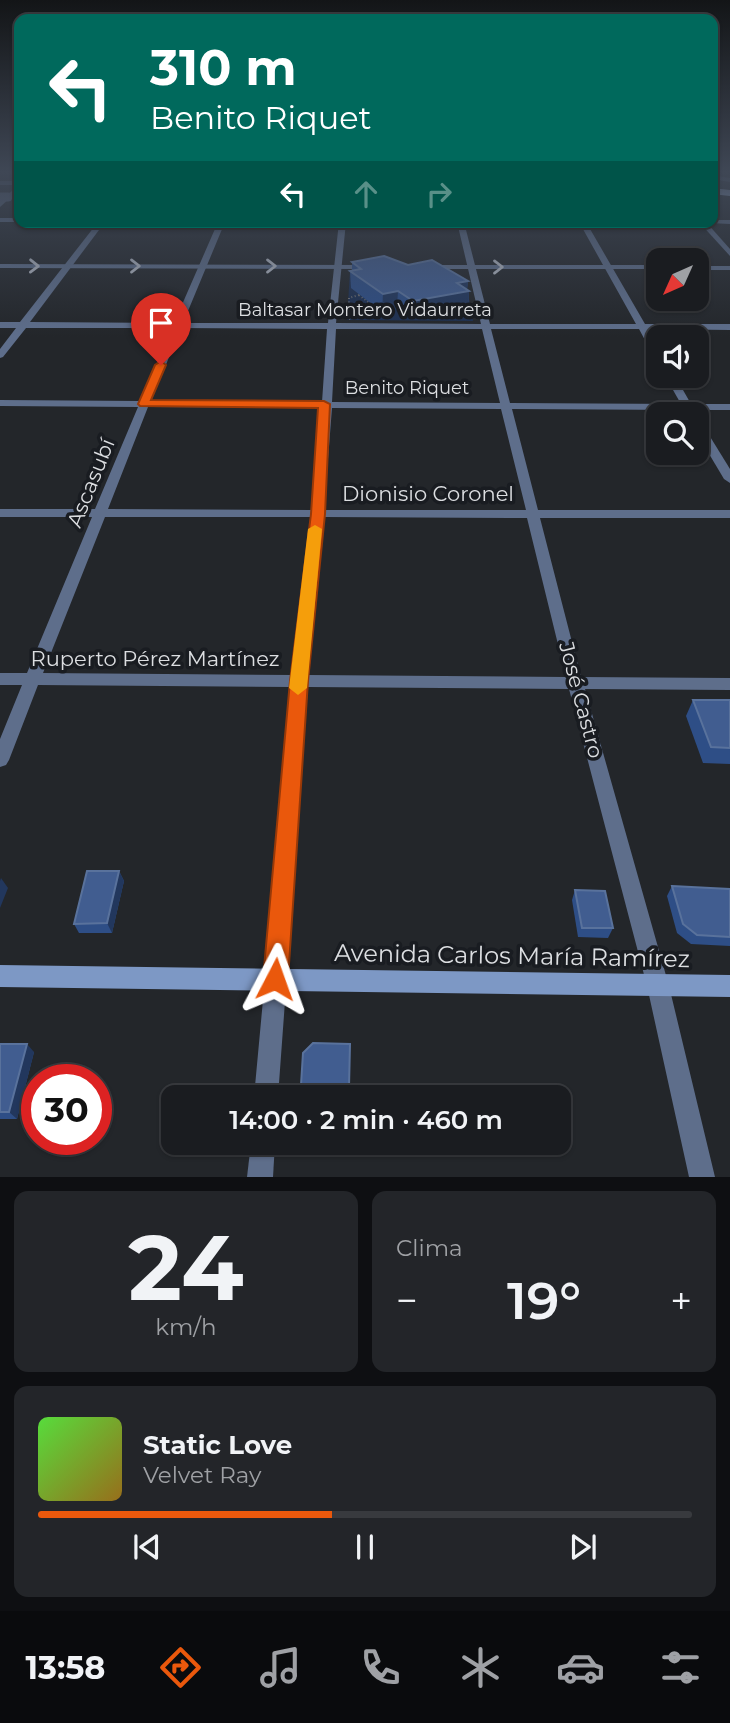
<!DOCTYPE html>
<html lang="es">
<head>
<meta charset="utf-8">
<style>
	:root { --surface:#1a1c20; --page:#232529; --text:#f1f3f6; --muted:#9fa1a5; --line:#383a3e; --accent:#ea580c }
	body { margin:0; font-family:Montserrat,sans-serif; background:var(--page); color:var(--text); height:100vh; display:flex; flex-direction:column; font-size:26px; white-space:nowrap }
	* { box-sizing:border-box; margin:0 }
	p { font-size:23px; color:var(--muted) }
	.icon { flex:none; width:38px; height:38px; fill:none; stroke:currentColor; stroke-width:2; stroke-linecap:round; stroke-linejoin:round }
	.map { position:relative; height:1177px; overflow:hidden }
	.sheet { display:flex; flex-direction:column; gap:14px; padding:14px; background:#0e0f12; flex:1 }
	.sheet>* { flex:none }
	.banner { position:absolute; left:14px; top:14px; width:704px; height:214px; border-radius:14px; box-shadow:0 2px 5px #0004,0 0 0 2px var(--line); background:#00695c; color:#fff; overflow:hidden }
	.needle { width:46px; rotate:225deg }
	.fabs { position:absolute; left:646px; top:248px; display:grid; gap:14px }
	.fabs a { display:grid; place-items:center; width:63px; height:63px; border-radius:14px; background:var(--surface); box-shadow:0 2px 5px #0004,0 0 0 2px var(--line); font-size:35px }
	.speed { position:absolute; left:21px; top:1064px; display:flex; gap:14px; font-size:35px; font-weight:700; text-align:center }
	.speed>* { display:grid; place-content:center; width:91px; height:91px; border-radius:50%; background:var(--surface); box-shadow:0 2px 5px #0004,0 0 0 2px var(--line); line-height:1 }
	.speed .limit { border:10px solid #d22; background:#fff; color:#111 }
	.pin { position:absolute; display:grid; place-items:center; width:60px; height:60px; color:#fff; margin:-72px -30px; border-radius:50% 50% 50% 0; rotate:-45deg; box-shadow:0 0 7px #0007 }
	.pin .icon { rotate:45deg }
	.me { position:absolute; width:77px; margin:-38px; rotate:4deg; stroke-linejoin:round; filter:drop-shadow(0 0 5px #0008) }
	.turn { display:flex; align-items:center; gap:24px; height:147px; padding:0 21px; font-size:32px }
	.turn .icon { width:91px; height:91px; stroke-width:2.5 }
	.turn b { display:block; font-size:49px; line-height:60px }
	.lanes { display:flex; align-items:center; height:66px; padding:0 21px; background:#0003; justify-content:center; gap:35px; direction:ltr }
	.lanes .off { opacity:.35 }
	.big { font-size:52px; font-weight:600; line-height:1.1 }
	.sheet .card { flex:1; display:flex; flex-direction:column; justify-content:center; gap:10px; min-width:0; padding:0 24px; border-radius:14px; background:var(--page) }
	.sheet .dial { align-items:center; gap:0 }
	.dial b { font-size:91px; line-height:1 }
	.song { display:flex; align-items:center; gap:21px }
	.cover { width:84px; height:84px; border-radius:10px; background:linear-gradient(135deg,hsl(110 70% 55%),hsl(40 70% 35%)) }
	.played { height:7px; border-radius:4px; background:linear-gradient(90deg,var(--accent) 45%,var(--line) 45%) }
	.keys { display:flex; justify-content:space-around; direction:ltr }
	.heat { display:flex; justify-content:space-between; align-items:center; font-size:38px; direction:ltr }
	.sheet .tiles { flex:1; display:grid; gap:14px; grid-template-columns:1fr 1fr }
	.card:last-child { grid-column:span 2 }
	.trip { position:absolute; left:161px; top:1085px; width:410px; height:70px; border-radius:14px; background:var(--surface); box-shadow:0 2px 5px #0004,0 0 0 2px var(--line); font-weight:600; line-height:70px; text-align:center }
	.menu { display:flex; height:112px; justify-content:space-around; align-items:center; background:#0a0b0d; color:var(--muted) }
	.menu .icon { width:49px; height:49px }
	.menu .current { color:var(--accent) }
	.menu b { font-size:32px; color:var(--text) }
	.map>svg:first-child { display:block }
	.green { fill:#1d3052 }
	.lines { fill:none; stroke-linecap:round; stroke-linejoin:round }
	.path { stroke:#6b6d71; stroke-width:2; stroke-dasharray:1 2.5; stroke-linecap:butt }
	.service { stroke:#5e6e8b; stroke-width:9 }
	.minor { fill:#5e6e8b; fill-rule:evenodd }
	.tertiary { fill:#5e6e8b; fill-rule:evenodd }
	.secondary { fill:#7d98c5; fill-rule:evenodd }
	.trunk { fill:#acc6f2; fill-rule:evenodd }
	.wall { fill:#2e4e86 }
	.shaded-wall { fill:#22375d }
	.building { fill:#415d90; stroke:#59729c; stroke-width:2 }
	.oneway { stroke:#b6bcc7 }
	.route { fill:#ea580c; stroke:#983908; stroke-width:2 }
	.slow { fill:#f59e0b }
	.labels { text-anchor:middle; stroke-width:7; stroke-linejoin:round; paint-order:stroke }
	.far-street-label { font-size:18px; fill:#dcdee1; stroke:#191c21 }
	.street-label { font-size:21px; fill:#dcdee1; stroke:#191c21 }
	.near-street-label { font-size:24px; fill:#dcdee1; stroke:#191c21 }
</style>
</head>
<body>
<div class="map">
<svg width="730" height="1177" viewBox="0 0 730 1177">
	<rect width="100%" height="100%" fill="#23262a"/>
	<path class="green" d="M350,271H450L467,288L473,321L347,320Z"/>
	<g class="lines">
		<path class="path" d="M359,295L371,304L358,307L368,315L349,319V298Z"/>
		<path class="service" d="M0,197H8"/>
		<g class="minor">
			<path d="M712,175L730,178V182L712,179Z"/>
			<rect x="0" y="181" width="19" height="4"/>
			<path d="M19,185V190L0,207V201Z"/>
			<path d="M98,222H105L30,322L174,323L218,222H225L183,323H328L339,222H346L336,323L481,324L457,222H464L490,324H636L579,222H586L645,324H730V330L648,329L658,347V358L653,355L639,329H491L510,403L681,404L665,376H675L691,404H730V410H695L697,414L696,415H687L684,410L512,409L538,510H730V518H540L581,677L730,678V690L585,689L669,986L715,1177H689L647,986L569,689L308,687L278,1097H254L292,687L38,685L9,760L6,765L0,767V739L22,685H0V673H27L92,517H0V509H95L138,407L0,406V400L140,401L172,328H26L3,357L0,358V349L16,328H0V322H20ZM181,328L327,329L322,402L151,401ZM336,329H482L500,403L332,402ZM148,407L321,408L312,510L108,509ZM332,408L501,409L526,510H324ZM105,517H311L293,675L43,673ZM324,517L527,518L566,677L309,675Z"/>
			<path d="M699,222H706L730,249V256Z"/>
			<path d="M696,419L701,422L730,469V483L724,479L696,432Z"/>
			<path d="M251,1143H275L273,1177H247Z"/>
		</g>
		<g class="tertiary">
			<rect x="0" y="218" width="19" height="4"/>
			<path d="M712,220H730V224L710,223Z"/>
			<path d="M0,264L370,265L374,267L370,269L0,268Z"/>
			<path d="M422,265H658V269H425L421,267Z"/>
			<rect x="696" y="266" width="34" height="4"/>
		</g>
		<path class="secondary" d="M0,965L730,975V997L0,987Z"/>
		<path class="trunk" d="M712,188L730,190V196L712,194Z"/>
	</g>
	<g class="wall">
		<path d="M352,262L408,265L468,281L467,289L469,291L468,308L412,318L397,308L382,312L351,288L350,271H352Z"/>
		<path d="M693,700H730V764L703,763L686,716Z"/>
		<path d="M119,871L124,881L112,933H79L74,924Z"/>
		<path d="M672,886L730,889V946L691,944L677,933L667,896Z"/>
		<path d="M575,890L613,928L608,938L578,937L572,900Z"/>
		<path d="M0,1044L34,1052L17,1119H0Z"/>
		<path d="M350,1044L349,1094L302,1092L301,1085Z"/>
	</g>
	<g class="shaded-wall">
		<path d="M468,281L467,291H469L468,308L412,318L413,301L457,283Z"/>
		<path d="M398,291L397,308L382,312L383,294Z"/>
		<path d="M119,871L124,881L112,933L107,923Z"/>
		<path d="M1,878L8,888L0,908V881Z"/>
		<path d="M27,1044L34,1052L17,1119L9,1112Z"/>
	</g>
	<g class="building">
		<path d="M384,256L408,265L432,260L468,281L457,283L469,291L413,301L398,291L383,294L350,271L361,269L352,262Z"/>
		<path d="M693,700H730V748L711,747Z"/>
		<path d="M87,871H119L107,923L74,924Z"/>
		<path d="M672,886L730,889V937L697,935L683,924Z"/>
		<path d="M575,890L605,891L613,928H582Z"/>
		<path d="M313,1043L350,1044L349,1087L301,1085L303,1053Z"/>
		<path d="M0,1044H27L9,1112H0Z"/>
	</g>
	<defs><path id="oneway-chevron" d="M-2-3.5L2.5 0L-2 3.5" fill="none" stroke-width="1.6" stroke-linecap="round" stroke-linejoin="round" transform="scale(1.75)"/></defs>
	<g class="oneway">
		<use href="#oneway-chevron" transform="translate(34 266) rotate(1)"/>
		<use href="#oneway-chevron" transform="translate(135 266)"/>
		<use href="#oneway-chevron" transform="translate(271 266)"/>
		<use href="#oneway-chevron" transform="translate(498 267)"/>
	</g>
	<linearGradient id="sky" x2="0" y2="1"><stop stop-color="#131517"/><stop offset="0.51" stop-color="#3f4755"/><stop offset="1" stop-color="#3f4755" stop-opacity="0"/></linearGradient>
	<rect width="730" height="337" fill="url(#sky)"/>
	<path class="route" d="M161,361L166,365L151,400L324,401L330,404L325,514L308,681L288,979L284,987L275,991L267,987L263,979L290,681L311,514L318,408L140,406L138,404L155,365Z"/>
	<path class="slow" d="M315,525L322,529L307,688L298,695L289,688L308,529Z"/>
	<g class="labels">
		<g class="far-street-label">
			<text x="365" y="316">Baltasar Montero Vidaurreta</text>
			<text x="407" y="394">Benito Riquet</text>
		</g>
		<g class="street-label">
			<text transform="translate(91 483) rotate(-68)" y="7">Ascasubí</text>
			<text x="428" y="501">Dionisio Coronel</text>
			<text x="155" y="666">Ruperto Pérez Martínez</text>
			<text transform="translate(581 700) rotate(75)" y="7">José Castro</text>
		</g>
		<g class="near-street-label">
			<text transform="translate(512 956) rotate(1)" y="8">Avenida Carlos María Ramírez</text>
		</g>
	</g>
</svg>
<div class="fabs">
<a><svg class="needle" viewBox="-14 -14 28 28"><path d="M0-13l5 13h-10z" fill="#e53935"/><path d="M0 13l5-13h-10z" fill="#9fa1a5"/></svg></a>
<a><svg class="icon" aria-label="sound" viewBox="0 0 24 24"><path d="M4 9h4l5-4v14l-5-4H4zM17 9q2 3 0 6"/></svg></a>
<a><svg class="icon" aria-label="search" viewBox="0 0 24 24"><circle cx="10" cy="10" r="6"/><path d="M15 15l6 6"/></svg></a>
</div>
<div class="speed"><div class="limit">30</div></div>
<div class="pin" style="left:161px;top:365px;background:#d93025"><svg class="icon" aria-label="arrive" viewBox="0 0 24 24"><path d="M6 21V4h12l-3 4 3 4H6"/></svg></div>
<svg class="me" style="left:275px;top:979px" viewBox="-20 -20 40 40"><path d="M0-17L14 15 0 8-14 15z" fill="#ea580c" stroke="#fff" stroke-width="4"/></svg>
<div class="trip">14:00 · 2 min · 460 m</div>
<div class="banner">
<div class="turn"><svg class="icon" aria-label="left" viewBox="0 0 24 24"><path d="M17 20v-9H6M10 6l-5 5 5 5"/></svg><div><b>310 m</b>Benito Riquet</div></div>
<div class="lanes"><svg class="icon" aria-label="left" viewBox="0 0 24 24"><path d="M17 20v-9H6M10 6l-5 5 5 5"/></svg><svg class="icon off" aria-label="ahead" viewBox="0 0 24 24"><path d="M12 20V5M6 11l6-6 6 6"/></svg><svg class="icon off" aria-label="right" viewBox="0 0 24 24"><path d="M7 20v-9h11M14 6l5 5-5 5"/></svg></div>
</div>
</div>
<section class="sheet">
<div class="tiles">
<div class="card dial"><b>24</b><p>km/h</p></div>
<div class="card"><p>Clima</p>
<div class="heat"><a>−</a><b class="big">19°</b><a>+</a></div>
</div>
<div class="card">
<div class="song"><i class="cover"></i><div><b>Static Love</b><p>Velvet Ray</p></div></div>
<div class="played"></div>
<div class="keys"><svg class="icon" aria-label="previous" viewBox="0 0 24 24"><path d="M18 5L8 12l10 7zM5 5v14"/></svg><svg class="icon" aria-label="pause" viewBox="0 0 24 24"><path d="M8 5v14M16 5v14"/></svg><svg class="icon" aria-label="next" viewBox="0 0 24 24"><path d="M6 5l10 7-10 7zM19 5v14"/></svg></div>
</div>
</div>
</section>
<nav class="menu">
<b>13:58</b>
<svg class="icon current" aria-label="directions" viewBox="0 0 24 24"><path d="M12 3l9 9-9 9-9-9zM9 14v-3h6M13 9l2 2-2 2"/></svg>
<svg class="icon" aria-label="music" viewBox="0 0 24 24"><path d="M9 18V5l10-2v13"/><circle cx="6" cy="18" r="3"/><circle cx="16" cy="16" r="3"/></svg>
<svg class="icon" aria-label="phone" viewBox="0 0 24 24"><path d="M5 4h4l2 5-3 2q2 4 5 5l2-3 5 2v4C11 20 4 13 5 4z"/></svg>
<svg class="icon" aria-label="climate" viewBox="0 0 24 24"><path d="M12 3v18M4 7l16 10M4 17L20 7"/></svg>
<svg class="icon" aria-label="car" viewBox="0 0 24 24"><path d="M5 17H2v-5l4-1 3-4h7l3 4 3 1v5h-3M9 17h6M6 11h13"/><circle cx="7" cy="17" r="2"/><circle cx="17" cy="17" r="2"/></svg>
<svg class="icon" aria-label="filters" viewBox="0 0 24 24"><path d="M4 7h16M4 17h16"/><circle cx="9" cy="7" r="2"/><circle cx="15" cy="17" r="2"/></svg>
</nav>
</body>
</html>
